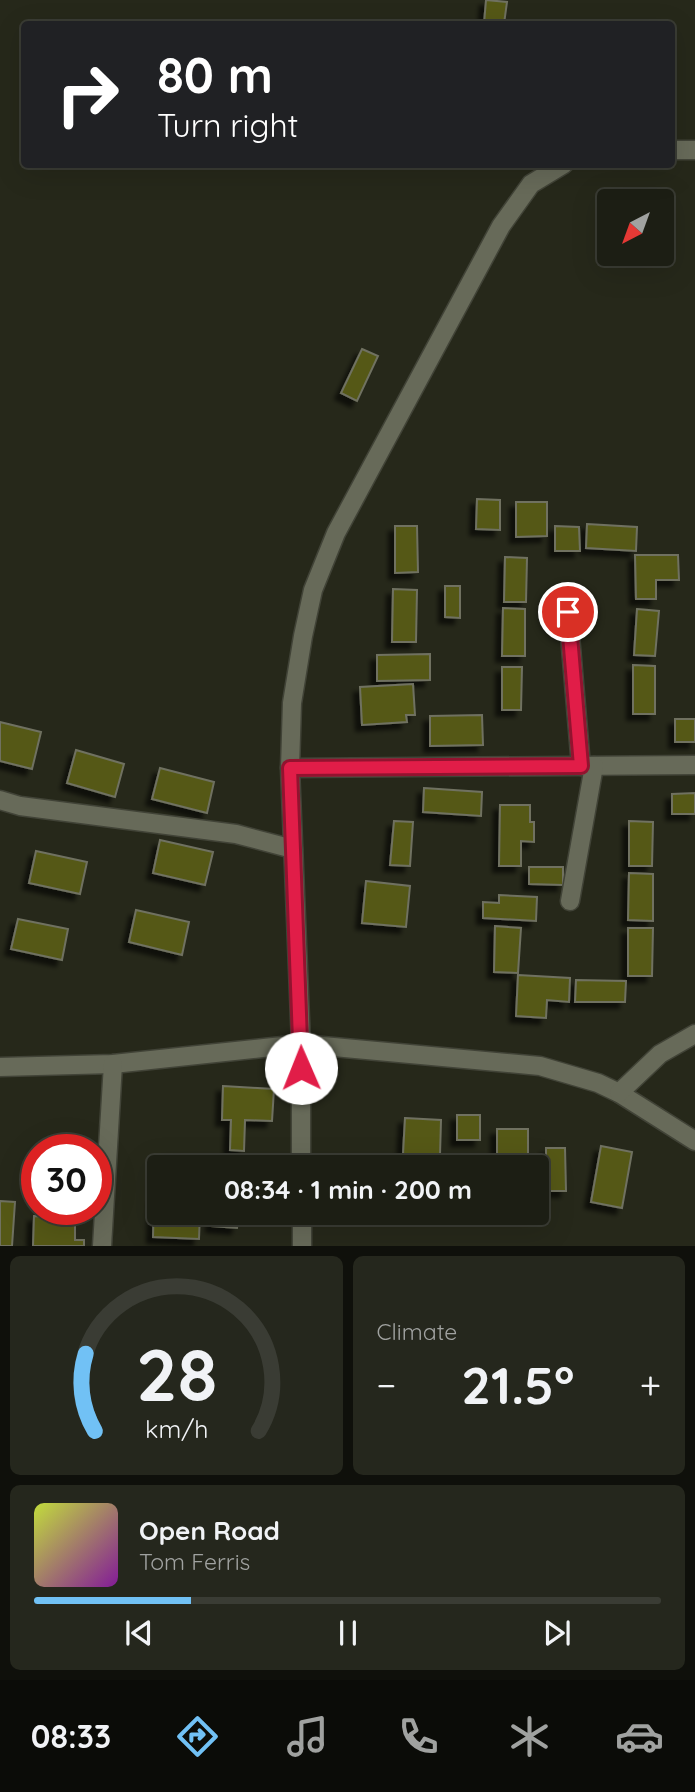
<!DOCTYPE html>
<html lang="en">
<head>
<meta charset="utf-8">
<style>
	:root { --surface:#1c1e14; --page:#25271d; --text:#f1f3f6; --muted:#a0a2a0; --line:#3a3c34; --accent:#71c1f5 }
	body { margin:0; font-family:Quicksand,sans-serif; background:var(--page); color:var(--text); height:100vh; display:flex; flex-direction:column; font-size:26px; white-space:nowrap }
	* { box-sizing:border-box; margin:0 }
	p { font-size:23px; color:var(--muted) }
	.icon { flex:none; width:38px; height:38px; fill:none; stroke:currentColor; stroke-width:2; stroke-linecap:round; stroke-linejoin:round }
	.map { position:relative; height:1246px; overflow:hidden }
	.panel { display:flex; flex-direction:column; gap:10px; padding:10px; background:#0f100b; flex:1 }
	.panel>* { flex:none }
	.banner { position:absolute; left:21px; top:21px; width:654px; height:147px; border-radius:7px; box-shadow:0 7px 28px #0002,0 0 0 2px var(--line); background:#202124; color:#fff; overflow:hidden }
	.needle { width:46px; rotate:221deg }
	.fabs { position:absolute; left:597px; top:189px; display:grid; gap:14px }
	.fabs a { display:grid; place-items:center; width:77px; height:77px; border-radius:7px; background:var(--surface); box-shadow:0 7px 28px #0002,0 0 0 2px var(--line); font-size:35px }
	.speed { position:absolute; left:21px; top:1134px; display:flex; gap:14px; font-size:35px; font-weight:700; text-align:center }
	.speed>* { display:grid; place-content:center; width:91px; height:91px; border-radius:50%; background:var(--surface); box-shadow:0 7px 28px #0002,0 0 0 2px var(--line); line-height:1 }
	.speed .limit { border:10px solid #d22; background:#fff; color:#111 }
	.pin { position:absolute; display:grid; place-items:center; width:60px; height:60px; color:#fff; margin:-30px; border:4px solid #fff; border-radius:50%; box-shadow:0 2px 7px #0007 }
	.me { position:absolute; width:77px; margin:-38px; rotate:359deg; stroke-linejoin:round; filter:drop-shadow(0 0 5px #0008) }
	.turn { display:flex; align-items:center; gap:24px; height:147px; padding:0 21px; font-size:32px }
	.turn .icon { width:91px; height:91px; stroke-width:2.5 }
	.turn b { display:block; font-size:49px; line-height:60px }
	.big { font-size:52px; font-weight:700; line-height:1.1 }
	.panel .tile { flex:1; display:flex; flex-direction:column; justify-content:center; gap:10px; min-width:0; padding:0 24px; border-radius:10px; background:var(--page) }
	.panel .dial { align-items:center; gap:0 }
	.dial svg { height:182px; overflow:visible; fill:none; stroke:var(--line); stroke-width:7; stroke-linecap:round; text-anchor:middle }
	.dial text { fill:var(--text); stroke:none }
	.song { display:flex; align-items:center; gap:21px }
	.cover { width:84px; height:84px; border-radius:10px; background:linear-gradient(135deg,hsl(70 70% 55%),hsl(290 70% 35%)) }
	.played { height:7px; border-radius:4px; background:linear-gradient(90deg,var(--accent) 25%,var(--line) 25%) }
	.keys { display:flex; justify-content:space-around; direction:ltr }
	.heat { display:flex; justify-content:space-between; align-items:center; font-size:38px; direction:ltr }
	.panel .tiles { flex:1; display:grid; gap:10px; grid-template-columns:1fr 1fr }
	.tile:last-child { grid-column:span 2 }
	.trip { position:absolute; left:147px; top:1155px; width:402px; height:70px; border-radius:7px; background:var(--surface); box-shadow:0 7px 28px #0002,0 0 0 2px var(--line); font-weight:700; line-height:70px; text-align:center }
	.tabs { display:flex; height:112px; justify-content:space-around; align-items:center; background:#0b0c08; color:var(--muted) }
	.tabs .icon { width:49px; height:49px }
	.tabs .selected { color:var(--accent) }
	.tabs b { font-size:32px; color:var(--text) }
	.map>svg:first-child { display:block }
	.building { fill:#545917; stroke:#6f7161; stroke-width:2; filter:url(#shadow) }
	.lines { fill:none; stroke-linecap:round; stroke-linejoin:round }
	.street-casing { stroke:#414337; stroke-width:21 }
	.street { stroke:#676a59; stroke-width:18 }
	.route-casing { stroke:#92132f; stroke-width:18 }
	.route { stroke:#e11d48; stroke-width:12 }
</style>
</head>
<body>
<div class="map">
<svg width="695" height="1246" viewBox="0 0 695 1246">
	<defs>
		<filter id="shadow"><feDropShadow dx="-6" dy="6" stdDeviation="2" flood-color="#0009"/></filter>
	</defs>
	<rect width="100%" height="100%" fill="#26281a"/>
	<g class="building">
		<path d="M486,0L507,2L504,24H484Z"/>
		<path d="M362,349L378,356L357,401L341,393Z"/>
		<path d="M477,499L500,500V530L476,529Z"/>
		<path d="M516,502H547V536L516,537Z"/>
		<path d="M587,524L637,527L636,551L586,548Z"/>
		<path d="M395,526H417L418,572L395,573Z"/>
		<path d="M555,526L579,527L580,551H555Z"/>
		<path d="M635,555H678L679,580H656V599H636Z"/>
		<path d="M505,557L527,558L526,602H504Z"/>
		<path d="M445,586H460V618L445,617Z"/>
		<path d="M393,589L417,590L416,642H392Z"/>
		<path d="M503,608L525,609V656H502Z"/>
		<path d="M637,609L659,611L655,656L634,655Z"/>
		<path d="M430,654V680L377,681V655Z"/>
		<path d="M633,665L655,666V714H633Z"/>
		<path d="M502,667H522L521,710H502Z"/>
		<path d="M413,684L415,715H406L407,722L362,725L360,687Z"/>
		<path d="M482,715L483,745L430,746V716Z"/>
		<rect x="675" y="719" width="20" height="23"/>
		<path d="M0,722L41,732L32,769L0,761Z"/>
		<path d="M76,750L124,764L115,797L67,783Z"/>
		<path d="M160,768L214,782L207,813L152,799Z"/>
		<path d="M424,788L482,792L481,816L423,812Z"/>
		<path d="M695,793V814H672V794Z"/>
		<path d="M500,805H530V822H534V842L521,841V866H499Z"/>
		<path d="M394,821L413,822L410,866L390,865Z"/>
		<path d="M629,821L653,822L652,866H629Z"/>
		<path d="M160,840L213,852L205,885L153,873Z"/>
		<path d="M36,851L87,862L80,894L29,883Z"/>
		<path d="M529,867H563V885L529,884Z"/>
		<path d="M629,873L653,874V921L628,920Z"/>
		<path d="M366,881L410,886L406,927L362,923Z"/>
		<path d="M499,895L537,897L536,921L483,918V902L499,903Z"/>
		<path d="M136,910L189,922L182,955L129,942Z"/>
		<path d="M18,919L68,929L62,960L11,949Z"/>
		<path d="M495,926L521,928L518,973L494,972Z"/>
		<path d="M628,928H653L652,976H628Z"/>
		<path d="M518,975L570,978L569,1002L547,1000L546,1018L516,1016Z"/>
		<path d="M576,980L626,981L625,1002H575Z"/>
		<path d="M223,1086L274,1089L272,1121L245,1120L244,1151L230,1150L231,1120H222Z"/>
		<rect x="457" y="1115" width="23" height="25"/>
		<path d="M405,1118L441,1120L440,1155L403,1154Z"/>
		<rect x="497" y="1129" width="31" height="25"/>
		<path d="M601,1146L632,1152L622,1208L591,1202Z"/>
		<path d="M546,1148H565L566,1191H546Z"/>
		<path d="M389,1154L425,1156L424,1167H389Z"/>
		<path d="M159,1188V1213H200L199,1239L153,1237L154,1198H159Z"/>
		<path d="M0,1201L15,1202L12,1246H0Z"/>
		<path d="M213,1213H239L237,1228L212,1226Z"/>
		<path d="M34,1216L75,1217V1240H84V1246H33Z"/>
	</g>
	<g class="lines">
		<g class="street-casing">
			<g id="street">
				<path d="M672,150H695"/>
				<path d="M568,612L581,766"/>
				<path d="M290,768L695,765"/>
				<path d="M0,800L20,806L236,834L293,849"/>
				<path d="M570,901L594,766"/>
				<path d="M0,1067L113,1064L301,1044L540,1066L598,1083L619,1093L695,1141"/>
				<path d="M619,1093L660,1054L695,1034"/>
				<path d="M301,1167V1044L290,768L292,703L303,636L313,590L336,533L501,226L531,184L564,164"/>
				<path d="M302,1213V1246"/>
				<path d="M102,1246L113,1064"/>
			</g>
		</g>
		<use href="#street" class="street"/>
	</g>
	<g class="lines">
		<g class="route-casing">
			<path id="route" d="M301,1068L290,768L581,766L568,612"/>
		</g>
		<use href="#route" class="route"/>
	</g>
</svg>
<div class="fabs">
<a><svg class="needle" viewBox="-14 -14 28 28"><path d="M0-13l5 13h-10z" fill="#e53935"/><path d="M0 13l5-13h-10z" fill="#a0a2a0"/></svg></a>
</div>
<div class="speed"><div class="limit">30</div></div>
<div class="pin" style="left:568px;top:612px;background:#d93025"><svg class="icon" aria-label="arrive" viewBox="0 0 24 24"><path d="M6 21V4h12l-3 4 3 4H6"/></svg></div>
<svg class="me" style="left:301px;top:1068px" viewBox="-20 -20 40 40"><circle r="19" fill="#fff"/><path d="M0-13L10 11 0 6-10 11z" fill="#e11d48"/></svg>
<div class="trip">08:34 · 1 min · 200 m</div>
<div class="banner">
<div class="turn"><svg class="icon" aria-label="right" viewBox="0 0 24 24"><path d="M7 20v-9h11M14 6l5 5-5 5"/></svg><div><b>80 m</b>Turn right</div></div>
</div>
</div>
<section class="panel">
<div class="tiles">
<div class="tile dial"><svg viewBox="0 0 100 80">
<path d="M14 69A42 42 0 1 1 86 69"/>
<path d="M14 69A42 42 0 0 1 10 35" stroke="#71c1f5"/>
<text x="50" y="56" font-size="32" font-weight="700">28</text>
<text x="50" y="72" font-size="11">km/h</text>
</svg></div>
<div class="tile"><p>Climate</p>
<div class="heat"><a>−</a><b class="big">21.5°</b><a>+</a></div>
</div>
<div class="tile">
<div class="song"><i class="cover"></i><div><b>Open Road</b><p>Tom Ferris</p></div></div>
<div class="played"></div>
<div class="keys"><svg class="icon" aria-label="previous" viewBox="0 0 24 24"><path d="M18 5L8 12l10 7zM5 5v14"/></svg><svg class="icon" aria-label="pause" viewBox="0 0 24 24"><path d="M8 5v14M16 5v14"/></svg><svg class="icon" aria-label="next" viewBox="0 0 24 24"><path d="M6 5l10 7-10 7zM19 5v14"/></svg></div>
</div>
</div>
</section>
<nav class="tabs">
<b>08:33</b>
<svg class="icon selected" aria-label="directions" viewBox="0 0 24 24"><path d="M12 3l9 9-9 9-9-9zM9 14v-3h6M13 9l2 2-2 2"/></svg>
<svg class="icon" aria-label="music" viewBox="0 0 24 24"><path d="M9 18V5l10-2v13"/><circle cx="6" cy="18" r="3"/><circle cx="16" cy="16" r="3"/></svg>
<svg class="icon" aria-label="phone" viewBox="0 0 24 24"><path d="M5 4h4l2 5-3 2q2 4 5 5l2-3 5 2v4C11 20 4 13 5 4z"/></svg>
<svg class="icon" aria-label="climate" viewBox="0 0 24 24"><path d="M12 3v18M4 7l16 10M4 17L20 7"/></svg>
<svg class="icon" aria-label="car" viewBox="0 0 24 24"><path d="M5 17H2v-5l4-1 3-4h7l3 4 3 1v5h-3M9 17h6M6 11h13"/><circle cx="7" cy="17" r="2"/><circle cx="17" cy="17" r="2"/></svg>
</nav>
</body>
</html>
